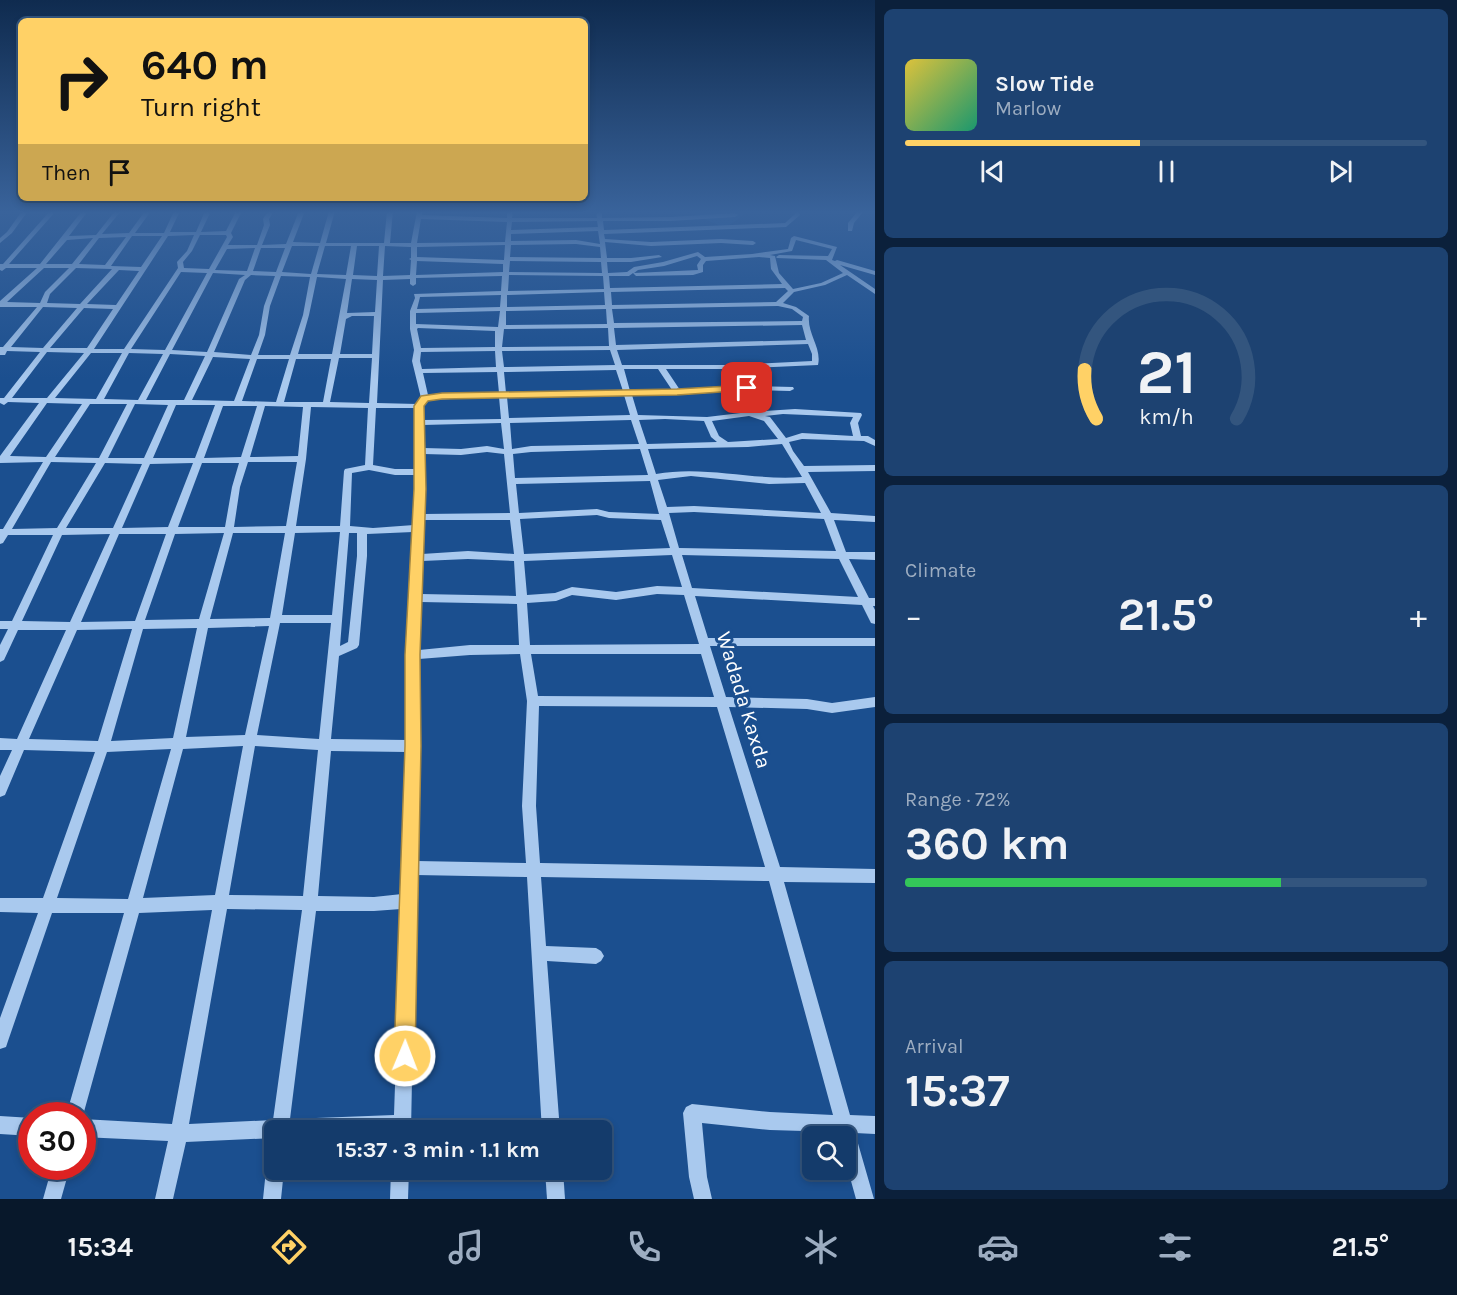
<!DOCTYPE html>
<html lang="en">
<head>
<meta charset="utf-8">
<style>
	:root { --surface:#143b6b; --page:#1d4271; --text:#f1f3f6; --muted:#9dadc1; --line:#33557e; --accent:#ffd166 }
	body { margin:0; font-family:Karla,sans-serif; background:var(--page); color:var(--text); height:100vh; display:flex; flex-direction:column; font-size:22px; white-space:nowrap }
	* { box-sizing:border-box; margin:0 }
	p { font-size:20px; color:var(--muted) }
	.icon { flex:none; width:33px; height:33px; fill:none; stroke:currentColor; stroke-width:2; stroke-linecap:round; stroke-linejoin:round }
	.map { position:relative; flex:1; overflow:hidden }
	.side { display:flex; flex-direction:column; gap:9px; padding:9px; background:#0b203b; width:582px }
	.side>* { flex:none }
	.top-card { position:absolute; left:18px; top:18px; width:570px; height:183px; border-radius:9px; box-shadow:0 3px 9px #0003,0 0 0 2px var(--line); background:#ffd166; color:#111; overflow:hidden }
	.controls { position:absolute; left:802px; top:1126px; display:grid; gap:12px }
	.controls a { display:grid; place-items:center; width:54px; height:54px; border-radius:9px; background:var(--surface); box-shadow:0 3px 9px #0003,0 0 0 2px var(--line); font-size:30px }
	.speed { position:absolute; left:18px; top:1102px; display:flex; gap:12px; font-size:30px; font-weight:700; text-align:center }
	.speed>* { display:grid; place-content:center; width:78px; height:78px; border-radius:50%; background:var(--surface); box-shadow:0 3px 9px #0003,0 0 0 2px var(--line); line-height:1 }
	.speed .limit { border:9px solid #d22; background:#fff; color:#111 }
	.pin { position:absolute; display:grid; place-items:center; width:51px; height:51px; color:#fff; margin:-26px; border-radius:12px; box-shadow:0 3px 9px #0006 }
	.me { position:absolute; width:66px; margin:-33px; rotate:1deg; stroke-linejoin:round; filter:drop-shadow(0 0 4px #0008) }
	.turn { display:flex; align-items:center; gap:21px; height:126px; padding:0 24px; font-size:27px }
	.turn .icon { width:78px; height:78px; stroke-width:2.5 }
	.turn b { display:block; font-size:42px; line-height:51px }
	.then { display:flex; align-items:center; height:57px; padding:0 24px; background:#0003; gap:12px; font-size:22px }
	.big { font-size:45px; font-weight:700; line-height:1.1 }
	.side .widget { flex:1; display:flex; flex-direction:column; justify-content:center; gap:9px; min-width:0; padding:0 21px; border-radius:9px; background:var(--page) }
	.side .dial { align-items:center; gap:0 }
	.dial svg { height:156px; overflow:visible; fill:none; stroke:var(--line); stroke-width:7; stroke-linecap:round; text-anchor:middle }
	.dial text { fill:var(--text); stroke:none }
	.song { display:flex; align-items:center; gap:18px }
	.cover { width:72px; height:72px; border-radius:9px; background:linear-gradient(135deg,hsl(50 70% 55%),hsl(160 70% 35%)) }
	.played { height:6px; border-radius:3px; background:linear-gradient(90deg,var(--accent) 45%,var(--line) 45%) }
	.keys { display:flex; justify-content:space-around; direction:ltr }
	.heat { display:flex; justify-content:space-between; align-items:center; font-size:33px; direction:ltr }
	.charge { height:9px; border-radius:4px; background:linear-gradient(90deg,#34c759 72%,var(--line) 0) }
	.trip { position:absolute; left:264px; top:1120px; width:348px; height:60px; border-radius:9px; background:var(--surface); box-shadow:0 3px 9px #0003,0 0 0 2px var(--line); font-weight:700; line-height:60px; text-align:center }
	.tab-bar { display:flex; height:96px; justify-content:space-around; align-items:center; background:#08182b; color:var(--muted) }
	.tab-bar .icon { width:42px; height:42px }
	.tab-bar .active { color:var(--accent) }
	.tab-bar b { font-size:27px; color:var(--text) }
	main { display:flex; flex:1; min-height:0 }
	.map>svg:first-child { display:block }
	.green { fill:#2461a8 }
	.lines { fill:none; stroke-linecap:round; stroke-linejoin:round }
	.minor { fill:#a9c9ee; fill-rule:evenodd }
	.route { fill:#ffd166; stroke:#a68842; stroke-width:1.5 }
	.labels { text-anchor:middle; stroke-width:6; stroke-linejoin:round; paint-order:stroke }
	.street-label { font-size:21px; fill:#fff; stroke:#1b4f8f }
</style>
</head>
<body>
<main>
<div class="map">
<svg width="875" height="1199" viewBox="0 0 875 1199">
	<rect width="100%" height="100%" fill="#1b4f8f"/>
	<path class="green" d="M687,211H749L725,228Z"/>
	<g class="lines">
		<g class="minor">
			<path d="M22,211H28L12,233L0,243V238L7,232Z"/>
			<path d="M50,211H56L9,264H40L82,211H88L69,236L96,235L115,211H121L102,234L129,233L145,211H151L135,233H164L174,211H180L170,232H196L205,211H211L201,232L226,231L236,211H242L231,233L233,237L228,245H257L264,225L263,219L268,211H274L269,219L270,225L262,245L286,244L299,211H305L293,242L320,243L329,211H335L326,243H384L387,211H393L390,243H411L417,211H423L422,215L507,218V211H513L512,218H597L596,211H602V218L671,217L735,213L738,215L735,217L671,221H603L604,230L785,223L795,214L793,211H799L800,215L786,227L604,234L605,239L651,242L721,239L753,241L756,243L753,245L721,243L651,246L605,242L607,258H631L659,255L662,257L631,262H607L608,273L627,272L634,267L663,262L698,252L705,257L752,254L788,249L791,238L794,236L837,247L832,260L835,261L837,260L875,271V275L840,265L875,289V294L847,275L825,285L794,292L783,303L796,307L809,316C807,334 822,348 818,365L731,369H666L680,390L747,386L793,387L794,389L790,391L752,390L765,411L795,409L861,413L862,415L858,423L861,436H868L875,440V446L864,441L802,439L789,442L793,451L804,466L875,465V471L808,472L831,513L875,516V522L834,520L846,552H875V560L849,559L869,598H875V606H873L875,610V624L871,623L862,605L695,596L708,638H875V646H710L726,697L807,699L832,703L875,697V707L832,713L807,709L729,707L780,867L875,869V883L784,882L850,1115L875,1116V1134L855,1133L874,1199H856L846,1163V1137H839L838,1132L770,1130L702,1123L707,1177L712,1199H694L689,1177L683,1113L686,1107L692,1104L770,1112L833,1115L769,881L541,877L546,946L596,948L601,951L604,956L601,961L596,964L547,961L560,1131H542L527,877L416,875L411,1131H274V1138L186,1142L173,1199H155L168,1141L82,1137V1119L172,1124L212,910L139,913L82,1119V1116H66L124,913H52L8,1041L6,1047L0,1049V1018L38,913L0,912V898H43L95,752L24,750L5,795L0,797V776L12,750H0V738L17,739L66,630H18L4,660L0,662V645L8,629H0V621H12L53,535H8L3,543L0,544V529H3L43,462L0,463V456L39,403L8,402L4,405L0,403V398H4L40,352L7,351L5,355H0V347H3L37,307H0V301L37,268H6L2,271L0,270V264H3ZM421,219L507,222L505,242L417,243ZM597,221L598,227L511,230L512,222ZM598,231L600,244L576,240L511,241V234ZM194,235L187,251L177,262L178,268L124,349H94L168,236ZM200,235H226L227,237L209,269L184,268L183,262L192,251ZM132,236H162L141,267L111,266ZM126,237L105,265L79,264L99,238ZM93,238L72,264H46L67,240ZM796,240L832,249L828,256L779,255L776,257L777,258L826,260L843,273L821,283L793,289L779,273L775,256L770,255L792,251ZM576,244L600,247L601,258L510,257L511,245ZM505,245L504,260L417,257V247ZM292,246H319L311,274L282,272ZM325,246H351L346,275L317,274ZM357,246H379L377,276L353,275ZM385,246L411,247V258L409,259L411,260L410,275L383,276ZM255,248L247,271L215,270L227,249ZM261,248H285L276,272L253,271ZM697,256L701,259L697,265L698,270L634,273L638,270L664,266ZM759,257L770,258L771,269L782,284L610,288L609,276H629L633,273L636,276L693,275L703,272V265L706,261ZM417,261L503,264V272L416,275ZM510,261L601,262L602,273L509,272ZM44,268H69L45,292L40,303L7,302ZM76,268L112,269L80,304L47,303L50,294ZM119,270L139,271L116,305L87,304ZM181,272L207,273L165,350L131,349ZM213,273L245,275L239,279L207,352L172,350ZM251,275L275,276L264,306L259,335L251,355L214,352L245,280ZM509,275L603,276L604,289L508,291ZM281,276L310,277L303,315L290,355H258L265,335L270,306ZM502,276L501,291L414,294L415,298L410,311V329L414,350L412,361L421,398L417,404L377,403L383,280L410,279V284L413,286L416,284V278ZM317,277L346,279L332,354H298L309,315ZM352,279L377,280L375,312L347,313ZM785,288L788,291L776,302L612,305L611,292ZM604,292L605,305L507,307V295ZM501,295L500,307L417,309L420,297ZM778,306L792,309L803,317L802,321L614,323L612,309ZM43,307L77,308L43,348L11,347ZM84,308L113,309L87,348H50ZM606,309L607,324L506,325V311ZM500,311L498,327L416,324V313ZM352,316H374L372,354H340L346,319ZM802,325L806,340L616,345L614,328ZM418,328L495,331V347L421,348L417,329ZM608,328L609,346L502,347L504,329ZM808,344L812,354V361L731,365H622L617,350ZM610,350L615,365L504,367L502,351ZM495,351L496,367L422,369L420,361L421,352ZM47,352L84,353L47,398H12ZM91,353H122L96,399L55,398ZM129,353L163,354L138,400L104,399ZM170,354L205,356L184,400H146ZM213,357L250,359L234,401L192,400ZM339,358H372L369,403L330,402ZM257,359H289L276,402L242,401ZM296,359H331L323,402H284ZM624,369H658L672,390L630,391ZM616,370L623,391L506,393L504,372ZM497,372L499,393L428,395L423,373ZM745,390L757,411L755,413L749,412L707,417L638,415L632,395L694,394ZM624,395L630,415L509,418L507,397ZM499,397L501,419L423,420V406L427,400ZM47,403L82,404L46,457L10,456ZM90,404H127L99,458L55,457ZM135,404L168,405L144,458H108ZM176,405H215L195,458H153ZM223,406H257L241,457L204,458ZM265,406L303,407L298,456L250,457ZM311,407L368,408L365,465L345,469L344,471L340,526H296L306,459ZM376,408H415V469H395L373,465ZM783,414L853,417L850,423L853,436L802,433L786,438L770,417L765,416ZM749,416L764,421L778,439L728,442L719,436L712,421ZM665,419L704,421L711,437L717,442L647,444L639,420ZM631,420L639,444L531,446L512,449L510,423ZM501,423L504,449L487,446L461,449L424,448L423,425ZM782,444L802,477C753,481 705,465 656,474L648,449L748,447ZM640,449L648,475L515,478L513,454L531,452ZM487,452L504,454L510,513L424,514V454L461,455ZM51,462L96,463L57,528L12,529ZM248,462H297L286,526L234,527L240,487ZM105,463L142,464L113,528H66ZM193,463L168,527L122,528L150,464ZM202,463H239L232,487L225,527H178ZM369,470L395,475H415L414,525L373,528L350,526L352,473ZM691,476L769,484L805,483L821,513L694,506L667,507L658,480ZM650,481L659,514L609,512L597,509L519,513L516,484ZM694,512L824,519L836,551L679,548L669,513ZM597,515L609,518L661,520L670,548L524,554L520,519ZM423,520H510L514,554L468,551L422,554ZM340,532L332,615H282L295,533ZM413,532L410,595L409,598L410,600L407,655V740L331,739L339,656L357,648L359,645L367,556V534ZM224,533L199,619L145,620L175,534ZM233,533H285L270,618L210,619ZM349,533H357V556L348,642L340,646ZM110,534L70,622L22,621L62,535ZM119,534H166L135,621L81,622ZM672,555L682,587L657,586L616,592L572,587L555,593L527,595L524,561ZM682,555L839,559L858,597L692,588ZM468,559L514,561L516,596L421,594L422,561ZM657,594L684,595L699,644L530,645L527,603L556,601L572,595L616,600ZM421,602L517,604L519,645H470L419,650ZM280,623H331L319,739L257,735ZM269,626L245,735L186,737L208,628ZM197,628L173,738L111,741L143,629ZM132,629L98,741L29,739L77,630ZM520,654L527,701L522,806L526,863L417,861L419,746V659L470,655ZM531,654H701L714,697L538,696ZM539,706L717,707L765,867L540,863L536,806ZM243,746L215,895L143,898L183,749ZM255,746L318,750L303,896L229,895ZM171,749L128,899L57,898L107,752ZM331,751L407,752L402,894L374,897L318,896ZM227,909L302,910L273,1120L189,1124ZM401,909L394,1115L290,1119L316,911H374Z"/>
			<path d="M858,211H864L854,223L852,231H848V223Z"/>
			<path d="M0,1116L32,1118V1136L0,1134Z"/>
			<path d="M274,1161V1170H284L281,1199H263L266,1170L269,1164Z"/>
			<path d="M52,1167H70L61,1199H43Z"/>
			<path d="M391,1170H409L408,1199H390Z"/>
			<path d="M545,1170H563L565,1199H547Z"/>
		</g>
	</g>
	<linearGradient id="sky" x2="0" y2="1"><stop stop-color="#0f2b4f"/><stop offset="0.56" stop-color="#39639b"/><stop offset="1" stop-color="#39639b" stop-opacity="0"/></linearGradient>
	<rect width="875" height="379" fill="url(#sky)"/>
	<path class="route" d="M747,385L752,388L750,390L677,395L442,399L428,401L424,406L426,489L420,655L421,746L415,1056L412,1064L405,1067L397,1064L394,1056L405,746V655L414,489V406L421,396L442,393L677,389Z"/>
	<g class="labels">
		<g class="street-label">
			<text transform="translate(744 700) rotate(73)" y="7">Wadada Kaxda</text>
		</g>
	</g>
</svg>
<div class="controls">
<a><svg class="icon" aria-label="search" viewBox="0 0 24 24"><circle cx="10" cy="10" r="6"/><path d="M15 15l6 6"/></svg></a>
</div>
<div class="speed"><div class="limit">30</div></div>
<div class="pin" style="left:747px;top:388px;background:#d93025"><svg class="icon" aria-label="arrive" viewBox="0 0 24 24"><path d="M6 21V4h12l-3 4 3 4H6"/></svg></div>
<svg class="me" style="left:405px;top:1056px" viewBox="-20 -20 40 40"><circle r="17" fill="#ffd166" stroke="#fff" stroke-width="3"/><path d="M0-11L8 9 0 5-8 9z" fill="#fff"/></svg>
<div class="trip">15:37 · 3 min · 1.1 km</div>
<div class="top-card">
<div class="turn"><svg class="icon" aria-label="right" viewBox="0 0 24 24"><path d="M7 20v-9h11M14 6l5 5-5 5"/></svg><div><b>640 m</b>Turn right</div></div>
<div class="then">Then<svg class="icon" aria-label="arrive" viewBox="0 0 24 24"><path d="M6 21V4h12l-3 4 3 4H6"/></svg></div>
</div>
</div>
<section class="side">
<div class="widget">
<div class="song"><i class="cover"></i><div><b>Slow Tide</b><p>Marlow</p></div></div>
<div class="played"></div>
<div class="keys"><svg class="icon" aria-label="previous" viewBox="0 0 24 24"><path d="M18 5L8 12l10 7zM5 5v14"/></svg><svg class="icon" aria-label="pause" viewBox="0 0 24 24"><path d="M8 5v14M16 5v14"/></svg><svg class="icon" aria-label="next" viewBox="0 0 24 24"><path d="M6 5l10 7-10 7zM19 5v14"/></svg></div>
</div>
<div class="widget dial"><svg viewBox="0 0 100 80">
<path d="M14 69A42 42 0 1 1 86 69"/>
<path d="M14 69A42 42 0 0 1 8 44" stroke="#ffd166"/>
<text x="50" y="56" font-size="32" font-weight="700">21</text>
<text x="50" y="72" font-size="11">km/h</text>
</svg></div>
<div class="widget"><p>Climate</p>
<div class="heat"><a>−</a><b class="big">21.5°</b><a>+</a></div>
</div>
<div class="widget"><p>Range · 72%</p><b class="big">360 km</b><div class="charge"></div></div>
<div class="widget"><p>Arrival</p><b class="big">15:37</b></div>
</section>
</main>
<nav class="tab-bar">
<b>15:34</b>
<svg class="icon active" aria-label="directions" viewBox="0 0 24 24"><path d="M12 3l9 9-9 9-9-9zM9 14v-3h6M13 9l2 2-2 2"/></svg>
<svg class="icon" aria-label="music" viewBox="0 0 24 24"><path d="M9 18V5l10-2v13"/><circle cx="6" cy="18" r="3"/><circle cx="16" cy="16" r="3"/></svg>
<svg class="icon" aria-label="phone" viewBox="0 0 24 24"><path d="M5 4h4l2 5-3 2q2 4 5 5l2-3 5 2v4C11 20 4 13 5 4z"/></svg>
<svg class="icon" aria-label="climate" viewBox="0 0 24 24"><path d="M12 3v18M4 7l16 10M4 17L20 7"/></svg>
<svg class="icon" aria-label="car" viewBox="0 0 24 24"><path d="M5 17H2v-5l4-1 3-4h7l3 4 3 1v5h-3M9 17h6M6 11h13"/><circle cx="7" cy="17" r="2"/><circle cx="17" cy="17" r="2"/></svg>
<svg class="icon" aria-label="filters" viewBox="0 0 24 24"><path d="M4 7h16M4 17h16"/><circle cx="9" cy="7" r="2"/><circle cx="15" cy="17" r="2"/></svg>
<b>21.5°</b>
</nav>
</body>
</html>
